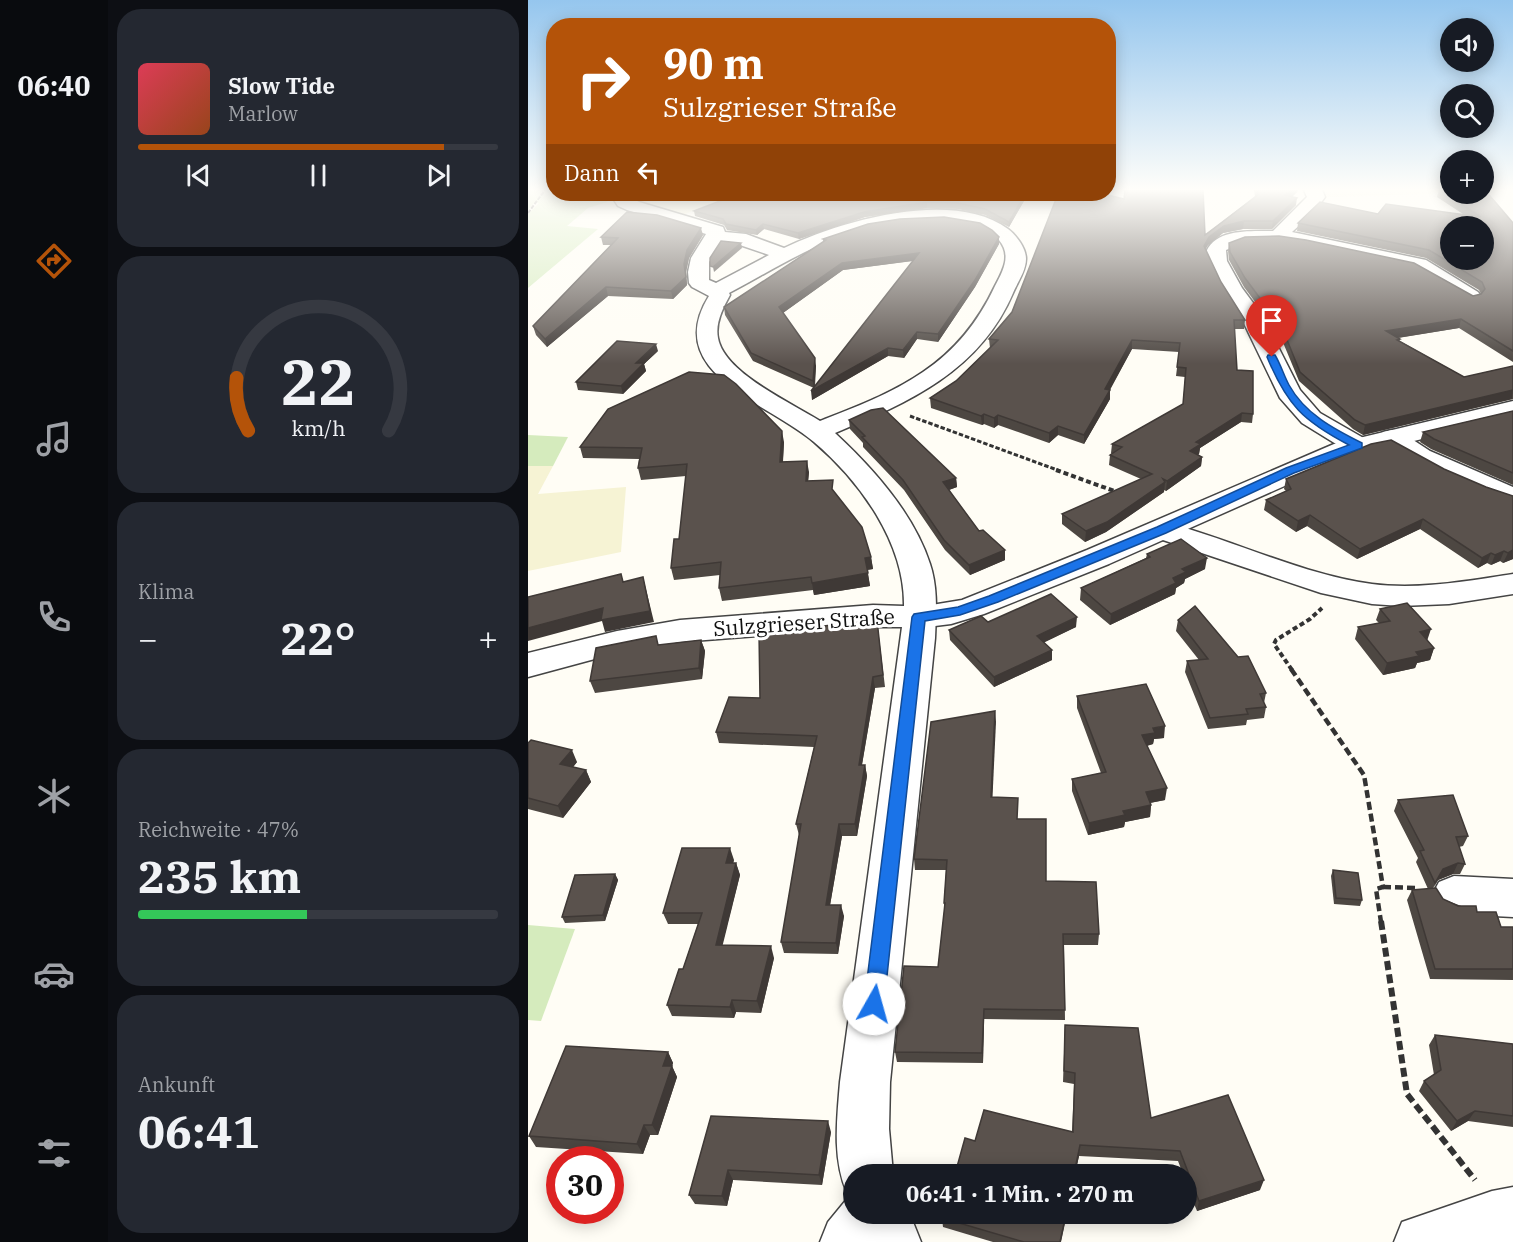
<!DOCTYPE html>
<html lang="de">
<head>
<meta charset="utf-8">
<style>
	:root { --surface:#171b24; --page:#242831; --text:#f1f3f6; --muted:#9ea1a6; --line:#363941; --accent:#b45309 }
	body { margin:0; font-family:"IBM Plex Serif",serif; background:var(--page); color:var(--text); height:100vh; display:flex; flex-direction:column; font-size:22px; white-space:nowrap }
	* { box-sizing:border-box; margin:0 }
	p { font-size:20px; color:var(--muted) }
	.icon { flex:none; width:33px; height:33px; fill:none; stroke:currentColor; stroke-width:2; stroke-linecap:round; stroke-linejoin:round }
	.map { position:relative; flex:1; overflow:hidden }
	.panel { display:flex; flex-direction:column; gap:9px; padding:9px; background:#0d0f14; width:420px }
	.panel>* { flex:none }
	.top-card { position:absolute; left:18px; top:18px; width:570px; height:183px; border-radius:24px; box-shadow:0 3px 15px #0003; background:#b45309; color:#fff; overflow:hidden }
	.buttons { position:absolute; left:912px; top:18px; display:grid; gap:12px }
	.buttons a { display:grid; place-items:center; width:54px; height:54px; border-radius:50%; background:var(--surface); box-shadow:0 3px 15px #0003; font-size:30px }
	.speed { position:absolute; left:18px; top:1146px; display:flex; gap:12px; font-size:30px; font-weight:700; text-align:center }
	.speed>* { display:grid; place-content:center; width:78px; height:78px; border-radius:50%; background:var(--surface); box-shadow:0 3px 15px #0003; line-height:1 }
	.speed .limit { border:9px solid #d22; background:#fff; color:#111 }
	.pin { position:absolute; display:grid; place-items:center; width:51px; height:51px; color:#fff; margin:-62px -26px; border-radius:50% 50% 50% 0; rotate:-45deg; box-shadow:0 0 6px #0007 }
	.pin .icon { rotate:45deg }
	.me { position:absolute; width:66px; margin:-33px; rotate:7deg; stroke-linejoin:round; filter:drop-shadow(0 0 4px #0008) }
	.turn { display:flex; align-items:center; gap:21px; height:126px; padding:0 18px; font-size:27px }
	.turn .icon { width:78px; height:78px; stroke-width:2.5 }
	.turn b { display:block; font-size:42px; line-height:51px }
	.then { display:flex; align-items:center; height:57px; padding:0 18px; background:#0003; gap:12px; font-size:22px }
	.big { font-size:45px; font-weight:700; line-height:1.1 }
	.panel .widget { flex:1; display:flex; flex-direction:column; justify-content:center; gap:9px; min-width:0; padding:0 21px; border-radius:24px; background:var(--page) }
	.panel .dial { align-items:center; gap:0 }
	.dial svg { height:156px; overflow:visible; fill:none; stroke:var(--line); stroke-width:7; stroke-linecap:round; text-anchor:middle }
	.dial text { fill:var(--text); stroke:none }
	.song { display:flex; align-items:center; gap:18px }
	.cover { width:72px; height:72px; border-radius:9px; background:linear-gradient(135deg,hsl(350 70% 55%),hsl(20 70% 35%)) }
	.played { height:6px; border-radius:3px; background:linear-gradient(90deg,var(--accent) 85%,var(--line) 85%) }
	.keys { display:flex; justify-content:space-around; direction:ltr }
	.heat { display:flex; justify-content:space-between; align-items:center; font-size:33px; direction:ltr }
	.charge { height:9px; border-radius:4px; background:linear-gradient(90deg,#34c759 47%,var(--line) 0) }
	.trip { position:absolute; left:315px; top:1164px; width:354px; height:60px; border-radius:30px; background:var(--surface); box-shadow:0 3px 15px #0003; font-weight:700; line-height:60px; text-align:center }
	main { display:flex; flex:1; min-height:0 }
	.tabs { display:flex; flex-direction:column; width:108px; justify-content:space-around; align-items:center; background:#090b0e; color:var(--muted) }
	.tabs .icon { width:42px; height:42px }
	.tabs .active { color:var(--accent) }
	.tabs b { font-size:27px; color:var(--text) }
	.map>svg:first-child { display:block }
	.farmland { fill:#f6f3d4 }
	.green { fill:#d5ebbd }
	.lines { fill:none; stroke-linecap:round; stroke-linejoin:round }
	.minor-casing { stroke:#444; stroke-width:3 }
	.tertiary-casing { stroke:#444; stroke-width:3 }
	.path-far4 { stroke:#333; stroke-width:2; stroke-dasharray:4 1.5; stroke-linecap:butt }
	.path-far3 { stroke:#333; stroke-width:3; stroke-dasharray:4.5 2; stroke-linecap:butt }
	.path-far2 { stroke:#333; stroke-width:4; stroke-dasharray:5 3; stroke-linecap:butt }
	.path-far1 { stroke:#333; stroke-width:4.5; stroke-dasharray:8 4; stroke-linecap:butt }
	.path { stroke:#333; stroke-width:6; stroke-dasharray:9 4.5; stroke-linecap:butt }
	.minor { fill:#fff; fill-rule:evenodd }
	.tertiary { fill:#fff; fill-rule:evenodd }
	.wall { fill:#4d4742; fill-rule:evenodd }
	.shaded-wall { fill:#3f3936 }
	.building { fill:#5a524d; stroke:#3f3936; stroke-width:1.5; fill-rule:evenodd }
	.route { fill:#1a73e8; stroke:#114b97; stroke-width:1.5 }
	.labels { text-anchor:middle; stroke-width:6; stroke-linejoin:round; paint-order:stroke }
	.street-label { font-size:21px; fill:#111; stroke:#fff }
</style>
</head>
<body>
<main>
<nav class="tabs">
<b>06:40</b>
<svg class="icon active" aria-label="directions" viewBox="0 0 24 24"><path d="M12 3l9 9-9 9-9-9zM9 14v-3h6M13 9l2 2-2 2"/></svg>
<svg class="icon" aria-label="music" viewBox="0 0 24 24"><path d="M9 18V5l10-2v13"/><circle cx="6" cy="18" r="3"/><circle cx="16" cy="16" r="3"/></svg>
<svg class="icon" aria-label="phone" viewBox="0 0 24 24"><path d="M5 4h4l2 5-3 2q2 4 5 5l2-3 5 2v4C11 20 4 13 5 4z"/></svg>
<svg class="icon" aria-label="climate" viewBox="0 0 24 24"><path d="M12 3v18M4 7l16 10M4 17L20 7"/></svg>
<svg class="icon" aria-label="car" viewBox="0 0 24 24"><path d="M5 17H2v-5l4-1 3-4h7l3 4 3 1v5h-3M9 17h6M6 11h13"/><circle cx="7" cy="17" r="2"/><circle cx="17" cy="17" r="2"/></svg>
<svg class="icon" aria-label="filters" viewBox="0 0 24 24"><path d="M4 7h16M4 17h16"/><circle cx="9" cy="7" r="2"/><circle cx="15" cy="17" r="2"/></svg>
</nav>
<section class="panel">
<div class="widget">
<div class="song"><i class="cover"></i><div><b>Slow Tide</b><p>Marlow</p></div></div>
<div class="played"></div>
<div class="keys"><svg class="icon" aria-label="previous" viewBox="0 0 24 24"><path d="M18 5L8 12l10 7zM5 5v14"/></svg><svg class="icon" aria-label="pause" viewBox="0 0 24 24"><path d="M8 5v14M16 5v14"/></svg><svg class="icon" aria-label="next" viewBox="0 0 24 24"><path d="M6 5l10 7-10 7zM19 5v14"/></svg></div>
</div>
<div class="widget dial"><svg viewBox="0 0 100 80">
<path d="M14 69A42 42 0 1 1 86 69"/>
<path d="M14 69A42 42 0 0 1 8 42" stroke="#b45309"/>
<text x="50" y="56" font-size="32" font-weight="700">22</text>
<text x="50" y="72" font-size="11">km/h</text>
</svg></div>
<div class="widget"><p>Klima</p>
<div class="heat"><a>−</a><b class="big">22°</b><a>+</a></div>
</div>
<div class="widget"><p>Reichweite · 47%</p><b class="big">235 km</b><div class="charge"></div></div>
<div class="widget"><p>Ankunft</p><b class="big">06:41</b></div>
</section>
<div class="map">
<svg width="985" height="1242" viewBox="0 0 985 1242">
	<rect width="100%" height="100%" fill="#fffdf5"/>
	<g class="farmland">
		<path d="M788,190H922L900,194L802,197L792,196Z"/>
		<path d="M96,194H207L152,216L130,210Z"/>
		<path d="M0,466H25L10,494L98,487L93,552L0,571Z"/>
	</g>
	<g class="green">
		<path d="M0,190H25L26,194H86L79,202L60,208L39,226L70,229L0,288V214L11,203H6L0,210Z"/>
		<path d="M0,435L40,437L25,466H0Z"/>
		<path d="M0,925L47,929L13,1021L0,1020Z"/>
	</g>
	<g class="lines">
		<g class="minor-casing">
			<g id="minor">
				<path d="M776,190H794L797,197L787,211L764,232L898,260L950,292L953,296L950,300L943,302L936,300L885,269L777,246L750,242L715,243L698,250L699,261L714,288L734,315L772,390L792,413L839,440L843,446L839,452L830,454L821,452L774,423L752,398L712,315L694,289L677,255C685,228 722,231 745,231L779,197Z"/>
				<path d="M82,194H98L111,202L195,227L197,232L218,234L256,248C312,221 425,188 480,229C488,235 498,248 498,259C498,271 489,283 485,293C452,371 380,403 307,433C345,468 386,514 402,564C410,588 408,613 407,638L362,1082L361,1129L365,1174H326V1214H378L385,1222L393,1242H292L300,1222L323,1194L319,1193C304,1158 309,1119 312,1082L374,627H345L152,642L89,653L0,677V653L89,631L152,620L345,605L376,606C377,543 332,481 286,442C239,402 133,373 181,296L164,287L161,283L160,272L163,258L178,234L99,210L90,206ZM416,221C435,223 458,224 471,240C484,255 475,271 467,286C450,322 428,350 395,372C363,394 327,407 292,421C264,403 196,373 190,338C187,323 195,308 202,295L201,293C243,271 284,244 330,231C358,223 387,222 416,221ZM193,243L209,244L241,255L188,283L181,280V262Z"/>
				<path d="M864,430L873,432L902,451L985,487V506C958,499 866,459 851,438L855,432Z"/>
				<path d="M633,521C703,539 772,574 844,584C891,590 939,581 985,574V594L921,604L873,606L844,604L793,593L623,536L618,530L623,524Z"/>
				<path d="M926,876L985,879V917L926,914L911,908L904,895L911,882Z"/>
				<path d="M985,1187V1242H866L874,1222L964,1191Z"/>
			</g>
		</g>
		<g class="tertiary-casing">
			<path id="tertiary" d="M985,401V417L824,456L581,564L456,614L423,624L391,628L379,625L375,617L379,609L434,600L559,550L806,444Z"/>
		</g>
		<path class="path-far4" d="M0,213L17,190"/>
		<path class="path-far3" d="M382,416L532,471"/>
		<g class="path-far2">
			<path d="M528,470L589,492"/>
			<path d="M764,670L746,644L748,640L782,619L794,608"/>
		</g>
		<g class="path-far1">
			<path d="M763,669L836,775L855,887L848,889L853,922"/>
			<path d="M855,887L890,888"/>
		</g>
		<path class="path" d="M853,921L879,1094L947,1180"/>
		<use href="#minor" class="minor"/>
		<use href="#tertiary" class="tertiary"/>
	</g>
	<g class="wall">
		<path d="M726,190H770L769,192L764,197L768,205L744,229H715L695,233L680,245L677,249L693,282L717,320L716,329H706L709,370L725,414L724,423L713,422L672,448L671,454L670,455L674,457L673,466L638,491L636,490V492L578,532L557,542L534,524V514L613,479L581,465L582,455L584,454L583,453L584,444L655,404L657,377L648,376L651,352L604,349L582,390V399L556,444L530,435L521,443L470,425L466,428L456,424L454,425L403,408L402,398L428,381L462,348L461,339L677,235L727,196Z"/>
		<path d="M911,190H922L985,223V362L931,328L870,338L872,341L936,377L985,366V399L835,435L825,429L771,381L749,328H743L736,314L716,287L701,260L700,251L701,243L945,296L953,294L951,290L898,258L769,231L770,223L850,214H935L909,197Z"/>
		<path d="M248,194H500L481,227L457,215L430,209L399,208L337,217L271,239L236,229L229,235L199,230L196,225L167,216L166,211L234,199Z"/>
		<path d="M175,235L161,258L158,272L159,285L145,299L80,296L19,347L8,335L5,326L83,245H75L73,237Z"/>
		<path d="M295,239L471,244L447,287L410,342L389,339L376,358L360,356L284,400L286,388L225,361L197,315L196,307L295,242ZM385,261L287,387L288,366L255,313L315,270Z"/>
		<path d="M130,351L116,364L118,371L95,394L50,390L48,382Z"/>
		<path d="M985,411V485L903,449L892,442L895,432Z"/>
		<path d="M321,420L428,478L429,487L421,490L451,531L477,550V560L442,575L417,550L376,490L335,447V443L322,429Z"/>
		<path d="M256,442L255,462L281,472L280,481L306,492L343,557L345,569L339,570L342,586L286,595L285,590L194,601L191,588L192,575L146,580L143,568L151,539L158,476L113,480L110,468L111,459L55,458L52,447Z"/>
		<path d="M916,469L958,487L985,496V559L975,563L972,561L963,565L959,563L950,568L892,529L829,559L779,526L768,532L736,510L738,500L758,491L756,489L758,479Z"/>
		<path d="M619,554L677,569L657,579L656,583L648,588L647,594L582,625L552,600L553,588L618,558Z"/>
		<path d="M852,609L899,640L906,648L902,660L889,663L887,668L855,675L827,639L830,627L851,623L848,620Z"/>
		<path d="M349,620L357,687L347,688L334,765H337L339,776L329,836H314L302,905L316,916L310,954L256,953L253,942L271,835L268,824L286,747L191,743L188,732L232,698Z"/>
		<path d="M650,620L738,693L736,703L738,707L736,718L719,720L718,725L680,729L657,672L659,661L671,660L648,631Z"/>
		<path d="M460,622L548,627L516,642L524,660L466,687L422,640L421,630Z"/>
		<path d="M173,640L177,651L174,679L67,693L62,681L131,645Z"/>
		<path d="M549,696L636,738L626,739L625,744L619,746L637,800L622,803L623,805L622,817L597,822L596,827L560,835L544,791V779L573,773L549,708Z"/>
		<path d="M467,711L464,797L490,819L518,881L571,934L570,945H536L537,1020L456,1019L455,1063L369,1062L367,1052L410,967L416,912V903L418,870H387L386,859Z"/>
		<path d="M0,743L49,762L45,767L58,770L63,782L35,818L0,809Z"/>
		<path d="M870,800L940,836L935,846L931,847L937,864L932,874H925L910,880L905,888L915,899L949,912L973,927H985V980L902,979L879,900L884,890L900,889L888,862L890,858L866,811Z"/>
		<path d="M206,860L205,863H208L212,875L194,945L246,958L233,1013L208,1012L206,1018L144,1016L139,1005L155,969L170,924H140L135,913Z"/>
		<path d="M805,870L834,900L832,906L806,904L803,876Z"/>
		<path d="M87,874L90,880L77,921L37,923L34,917Z"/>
		<path d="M537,1025L623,1118L732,1190L669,1211L658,1184V1174H655L650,1161L551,1156L547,1174H427L447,1141L544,1132L546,1084L535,1082Z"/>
		<path d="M907,1035L985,1044V1127L940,1121L923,1131L891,1091L896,1081L906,1075L901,1045Z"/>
		<path d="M140,1052L145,1063L144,1066L149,1077L130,1135H122L115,1154L8,1147L1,1136Z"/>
		<path d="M183,1116L303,1132L294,1185L205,1180L199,1206L167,1204L161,1195Z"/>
		<path d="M414,1218L533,1242H465L415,1227Z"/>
	</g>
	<g class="shaded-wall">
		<path d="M764,190H770L769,192L756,203L757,195Z"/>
		<path d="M497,194H500L481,227V222Z"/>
		<path d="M769,198L768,205L744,229L745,221Z"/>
		<path d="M399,202V208L337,217L271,239L270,233L336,212Z"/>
		<path d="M716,221L715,229L695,233L680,245L675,254L676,246L681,237L696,226Z"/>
		<path d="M235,224L236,229L229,235L228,230Z"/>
		<path d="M173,228L175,235L161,258L158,272L159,285L145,299L143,291L156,264L159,250Z"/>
		<path d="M471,237V244L447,287L410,342V334Z"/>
		<path d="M213,243L214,248L186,272L185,267Z"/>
		<path d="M391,253V260L315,270L252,315L251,307L314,263Z"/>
		<path d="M78,287L80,296L19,347L17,339Z"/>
		<path d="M933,319L931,328L856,340L858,331Z"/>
		<path d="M389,332V339L376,358L375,350Z"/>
		<path d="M604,340V349L577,398V389Z"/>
		<path d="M128,344L130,351L116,364L118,371L95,394L93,386L108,363Z"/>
		<path d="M360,348V356L284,400L283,391Z"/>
		<path d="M287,358L288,366L286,389L285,381Z"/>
		<path d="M582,390V399L556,444V435Z"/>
		<path d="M985,390L984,399L835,435L837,425Z"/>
		<path d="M714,413L713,422L672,448L671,454L661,461L662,451L668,442Z"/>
		<path d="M456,414V424L454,425L453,416Z"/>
		<path d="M470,415V425L466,428V418Z"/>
		<path d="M530,426V435L521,443V433Z"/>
		<path d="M254,431L256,442L254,474L252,462Z"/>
		<path d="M674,457L673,466L638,491L639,481Z"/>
		<path d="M279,461L281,472L279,493L278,481Z"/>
		<path d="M428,478L429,487L415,492V482Z"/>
		<path d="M637,482L636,492L578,532L557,542L558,531Z"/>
		<path d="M782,515L779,526L768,532L770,521Z"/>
		<path d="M895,519L892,529L829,559L832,549Z"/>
		<path d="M477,550V560L442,575L441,565Z"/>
		<path d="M985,550V559L975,563L980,553Z"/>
		<path d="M976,551L972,561L963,565L967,555Z"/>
		<path d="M963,553L959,563L950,568L954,558Z"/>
		<path d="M343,557L345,569L338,570L337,558Z"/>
		<path d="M679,558L677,569L657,579L656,583L648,588L647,594L582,625L583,614L645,578L654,569Z"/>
		<path d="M340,573L342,586L286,595L284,583Z"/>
		<path d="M115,577L126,622L77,632L74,621L0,641V628Z"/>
		<path d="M549,617L548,627L509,646V636Z"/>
		<path d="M903,629L899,641L892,632Z"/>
		<path d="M173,640L177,651L174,679L171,668Z"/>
		<path d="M906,648L902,660L889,663L887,668L855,675L859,663L888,652Z"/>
		<path d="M524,650V660L466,687V677Z"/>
		<path d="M345,677L347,688L332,776L331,765Z"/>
		<path d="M467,711L468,722L464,808L463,797Z"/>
		<path d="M637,726L636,738L626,739L625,744L613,747L614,735L625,728Z"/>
		<path d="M44,750L49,762L38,776L32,764Z"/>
		<path d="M337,765L339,776L329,836L327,824Z"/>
		<path d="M58,770L63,782L35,818L30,806Z"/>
		<path d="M639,788L637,800L616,804L618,792Z"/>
		<path d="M623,805L622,817L597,822L596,827L560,835L561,823L595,811Z"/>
		<path d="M311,824L314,836L300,917L298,905Z"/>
		<path d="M202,848L206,860L202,875L198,863Z"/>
		<path d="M208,863L212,875L192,956L188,945Z"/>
		<path d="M930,863L925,874L910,880L902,894L915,869Z"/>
		<path d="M87,874L90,880L77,921L75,915Z"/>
		<path d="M313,905L316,916L310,954L308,943Z"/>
		<path d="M243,946L246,958L233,1013L229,1001Z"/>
		<path d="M204,1000L208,1012L206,1018L202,1007Z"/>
		<path d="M456,1009V1019L455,1063L454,1053Z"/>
		<path d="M140,1052L145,1063L140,1077L135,1066Z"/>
		<path d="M144,1066L149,1077L130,1135L124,1125Z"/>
		<path d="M947,1111L940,1121L923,1131L929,1121Z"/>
		<path d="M300,1121L303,1132L294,1185L291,1175Z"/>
		<path d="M116,1125L122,1135L115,1154L109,1144Z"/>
		<path d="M552,1145L551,1156L547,1174H546Z"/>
		<path d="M200,1170L205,1180L199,1206L194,1196Z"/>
		<path d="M736,1180L732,1190L669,1211L671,1201Z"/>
		<path d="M538,1214H539L533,1242H532Z"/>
	</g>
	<g class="building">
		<path d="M597,190H675L677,235L730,195L729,190H764L757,195L769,198L745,221H716L696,226L681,237L676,246L693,282L717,320H706L709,370L725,371V414L714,413L668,442L673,444L662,451L674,457L639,481L635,479L637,482L579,522L558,531L534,514L624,474L582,455L594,447L584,444L655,404L658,368L649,367L652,343L604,340L577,389L582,390L556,435L530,426L521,433L470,415L466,418L456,414L453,416L402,398L428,381L470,340L461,339L484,312L530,194H576L596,199Z"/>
		<path d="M912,190H922V194H956V190H957L985,223V351L933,319L858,331L872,339L869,340L936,377L985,366V390L837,425L827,420L772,372L751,320H745L737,305L717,278L702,252L701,243L717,237L751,236L778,240L886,263L945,296L953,294L957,289L954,282L901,250L770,223L792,202L850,214L858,204L953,217ZM922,226H956V260H922Z"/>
		<path d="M210,194L234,199L248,194H497L481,222L457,209L430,203L399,202L336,212L270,233L235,224L228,230L198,224L195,219L166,211Z"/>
		<path d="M99,212L129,215L173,228L159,250L156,264L158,277L143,291L78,287L17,339L5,326L90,238L73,237Z"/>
		<path d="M416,217L452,223L464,230L471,237L447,280L410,334L389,332L375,350L360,348L283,391L391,253L314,263L251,307L287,358L285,381L223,353L196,307L298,240L295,239L340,224L372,219Z"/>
		<path d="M193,241L213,243L185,267L182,266V258Z"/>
		<path d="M89,341L128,344L108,363H116L93,386L48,382Z"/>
		<path d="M161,372L196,375L208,384L254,431L252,462L279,461L278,481L305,480L304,489L334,527L343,557L337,558L340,573L284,583L283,577L191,588L193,562L143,568L146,539H151L159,464L110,468L114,448L52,447L80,409Z"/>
		<path d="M355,408L428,478L415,482L451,531L455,530L477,550L441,565L416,540L375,480L334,437L337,436L321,420L343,410Z"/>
		<path d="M985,411V473L906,439L895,432Z"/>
		<path d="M863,440L916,469L958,487L985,496V550L980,553L976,551L967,555L963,553L954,558L895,519L832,549L782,515L770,521L738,500L763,489L758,479L843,444Z"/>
		<path d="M653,539L679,558L654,569L658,572L645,578L648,583L583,614L553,588L622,557L619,554Z"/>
		<path d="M93,574L95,582L115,577L122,611L73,620L75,608L0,628V597Z"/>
		<path d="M523,594L549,617L509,636L524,650L466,677L421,630L453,616L460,622Z"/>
		<path d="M879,603L903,629L892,632L906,648L888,652L891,656L859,663L830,627L862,621L852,609Z"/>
		<path d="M667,606L710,657L720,656L738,693L732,694L738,707L718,709L720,714L682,718L659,661L680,659L650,620Z"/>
		<path d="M349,620L355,675L345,677L331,765H337L327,824H311L298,905H313L308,943L253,942L273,824H268L289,736L188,732L201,697L232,698L231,633Z"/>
		<path d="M128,636L130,645L173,640L171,668L62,681L68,648Z"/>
		<path d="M618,684L637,726L625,728L627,733L614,735L639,788L618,792L623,805L595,811L597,815L561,823L544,779L578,772L549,696Z"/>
		<path d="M467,711L463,797L490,798L489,819H518V881L568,882L571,934H535L537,1010L456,1009L454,1053L367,1052L376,966L410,967L417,903H416L419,860L386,859L403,722Z"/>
		<path d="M3,740L44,750L32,764L58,770L30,806L0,798V743Z"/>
		<path d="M925,795L940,836L928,837L937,864L930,863L915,869L907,883L892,851L896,850L870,800Z"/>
		<path d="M154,848H202L198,863H208L188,945L243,946L229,1001L204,1000L202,1007L139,1005L151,969H155L174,913H135Z"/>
		<path d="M805,870L830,873L834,900L808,898Z"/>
		<path d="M87,874L75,915L34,917L47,875Z"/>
		<path d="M908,888L915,899L930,906H948L949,912H968L973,927H985V969H907L884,890Z"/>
		<path d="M537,1025L610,1028L623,1118L700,1095L736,1180L671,1201L652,1151L552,1145L546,1174H427L437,1138L447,1141L456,1110L545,1132L547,1073L536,1071Z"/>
		<path d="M907,1035L985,1044V1116L947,1111L929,1121L896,1081L913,1070Z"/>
		<path d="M38,1046L140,1052L135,1066H144L124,1125H116L109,1144L1,1136Z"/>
		<path d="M183,1116L300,1121L291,1175L200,1170L194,1196L161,1195Z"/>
		<path d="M415,1214H538L532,1242H496L414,1218Z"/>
	</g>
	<linearGradient id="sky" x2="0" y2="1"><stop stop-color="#95c6ee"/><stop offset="0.52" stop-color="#fffefa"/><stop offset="1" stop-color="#fffefa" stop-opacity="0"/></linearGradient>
	<rect width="985" height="364" fill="url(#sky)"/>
	<path class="route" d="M740,355H747C753,365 756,376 761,385C777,414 806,429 834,443V448L766,473L638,533L470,602L432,615L397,621L356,1004L353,1010L346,1013L339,1010L336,1004L384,617L386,614L430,607L461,596L629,527L758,468L821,445C775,421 759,405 739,357Z"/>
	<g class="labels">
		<g class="street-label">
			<text transform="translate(276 623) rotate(-4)" y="7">Sulzgrieser Straße</text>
		</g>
	</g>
</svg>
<div class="buttons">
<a><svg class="icon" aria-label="sound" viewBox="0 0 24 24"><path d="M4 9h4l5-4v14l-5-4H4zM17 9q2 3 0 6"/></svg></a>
<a><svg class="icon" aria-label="search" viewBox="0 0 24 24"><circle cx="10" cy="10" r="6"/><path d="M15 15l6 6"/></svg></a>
<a>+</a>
<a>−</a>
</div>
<div class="speed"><div class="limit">30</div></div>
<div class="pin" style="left:744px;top:357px;background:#d93025"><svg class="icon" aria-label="arrive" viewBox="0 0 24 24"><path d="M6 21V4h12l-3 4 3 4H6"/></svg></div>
<svg class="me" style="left:346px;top:1004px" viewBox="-20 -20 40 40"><circle r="19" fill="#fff"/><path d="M0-13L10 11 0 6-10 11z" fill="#1a73e8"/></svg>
<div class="trip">06:41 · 1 Min. · 270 m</div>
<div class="top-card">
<div class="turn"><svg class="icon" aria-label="right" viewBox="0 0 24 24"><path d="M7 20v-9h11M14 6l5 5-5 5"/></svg><div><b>90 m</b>Sulzgrieser Straße</div></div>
<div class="then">Dann<svg class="icon" aria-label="left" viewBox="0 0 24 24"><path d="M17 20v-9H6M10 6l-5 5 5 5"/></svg></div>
</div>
</div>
</main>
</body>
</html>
